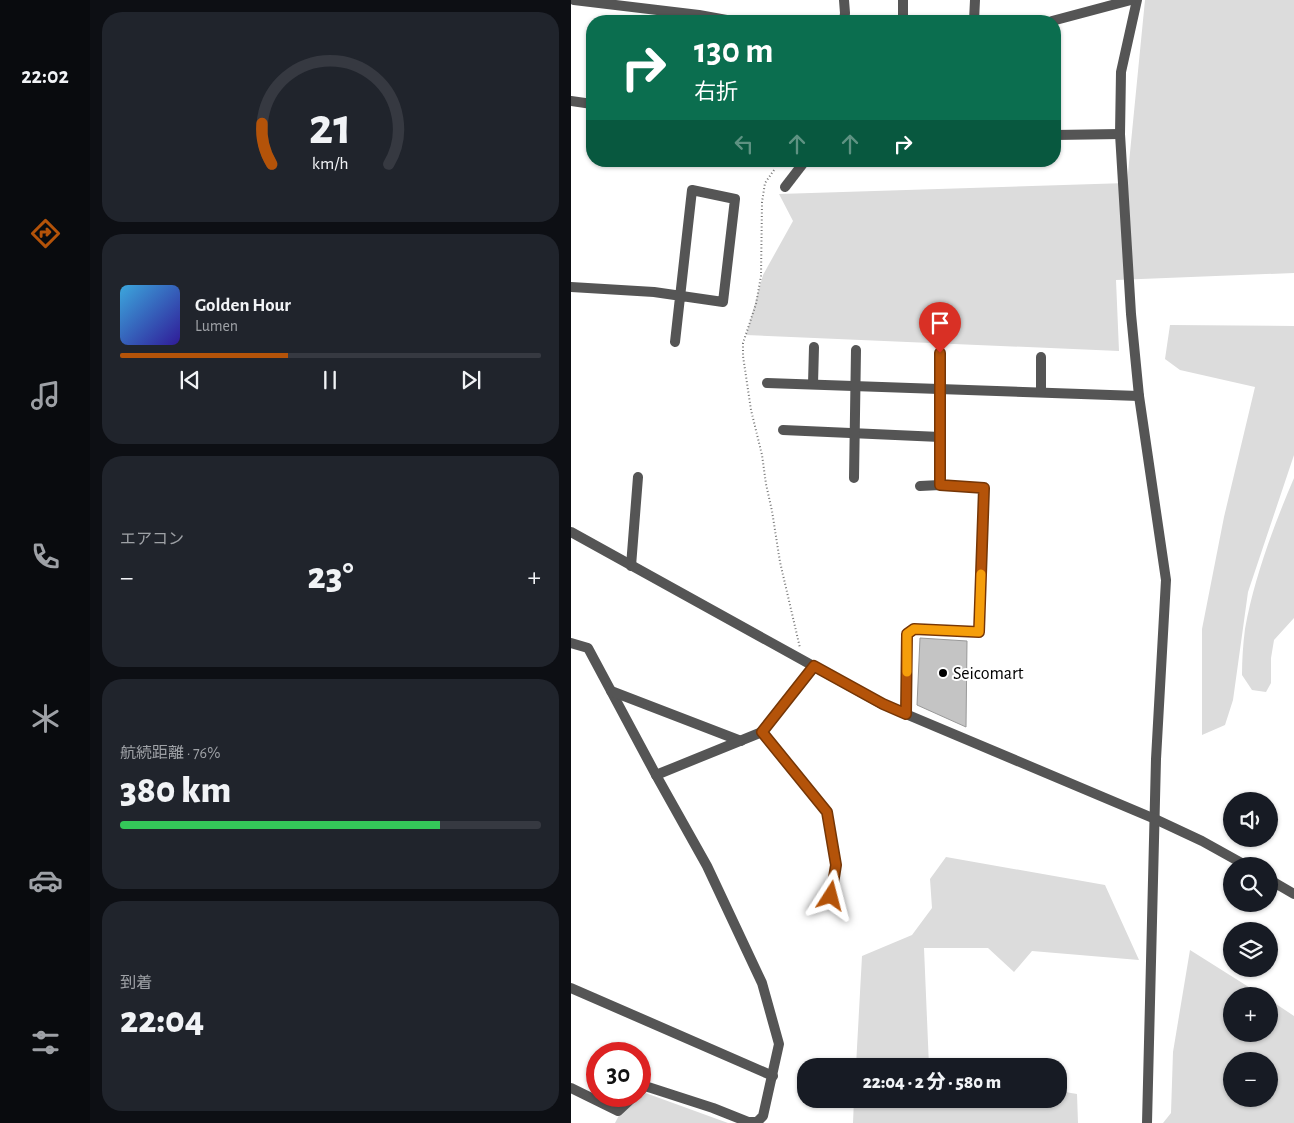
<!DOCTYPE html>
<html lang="ja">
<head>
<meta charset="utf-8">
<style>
	:root { --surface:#171b24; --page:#20242c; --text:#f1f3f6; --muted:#9ea1a6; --line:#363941; --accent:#b45309 }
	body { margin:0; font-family:"Alegreya Sans","Noto Sans JP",sans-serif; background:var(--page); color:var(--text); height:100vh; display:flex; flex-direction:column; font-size:19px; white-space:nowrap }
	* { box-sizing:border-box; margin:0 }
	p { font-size:16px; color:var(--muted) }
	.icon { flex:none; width:28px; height:28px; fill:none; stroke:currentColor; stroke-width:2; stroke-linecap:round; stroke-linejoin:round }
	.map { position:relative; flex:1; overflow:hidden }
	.panel { display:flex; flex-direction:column; gap:12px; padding:12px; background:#0d0f14; width:481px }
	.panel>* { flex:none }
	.banner { position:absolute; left:15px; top:15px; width:475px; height:152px; border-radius:20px; box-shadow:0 1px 4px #0004; background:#0b6e4f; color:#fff; overflow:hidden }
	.fabs { position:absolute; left:652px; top:792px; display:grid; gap:10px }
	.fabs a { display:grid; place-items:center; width:55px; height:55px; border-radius:50%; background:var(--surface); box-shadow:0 1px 4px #0004; font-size:25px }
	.speed { position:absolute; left:15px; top:1042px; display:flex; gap:10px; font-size:25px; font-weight:700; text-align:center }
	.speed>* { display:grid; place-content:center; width:65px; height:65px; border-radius:50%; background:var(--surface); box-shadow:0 1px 4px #0004; line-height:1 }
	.speed .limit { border:8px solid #d22; background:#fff; color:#111 }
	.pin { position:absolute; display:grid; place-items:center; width:42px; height:42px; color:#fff; margin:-51px -21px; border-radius:50% 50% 50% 0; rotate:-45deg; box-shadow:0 0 5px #0007 }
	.pin .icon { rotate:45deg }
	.me { position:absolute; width:55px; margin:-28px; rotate:9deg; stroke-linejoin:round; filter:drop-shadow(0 0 4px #0008) }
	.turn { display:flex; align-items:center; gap:18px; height:105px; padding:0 25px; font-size:22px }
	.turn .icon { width:65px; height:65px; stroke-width:2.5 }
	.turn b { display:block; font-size:35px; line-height:42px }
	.lanes { display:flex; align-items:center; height:48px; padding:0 25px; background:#0003; justify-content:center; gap:25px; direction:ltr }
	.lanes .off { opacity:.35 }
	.big { font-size:38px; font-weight:800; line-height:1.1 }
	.panel .card { flex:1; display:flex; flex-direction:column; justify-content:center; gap:8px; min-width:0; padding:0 18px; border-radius:20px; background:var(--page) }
	.panel .dial { align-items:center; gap:0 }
	.dial svg { height:130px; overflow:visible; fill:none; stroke:var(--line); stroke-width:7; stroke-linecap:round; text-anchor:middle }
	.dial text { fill:var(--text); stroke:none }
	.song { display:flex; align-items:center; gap:15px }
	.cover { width:60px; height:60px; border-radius:8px; background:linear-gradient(135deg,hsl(200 70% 55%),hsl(250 70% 35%)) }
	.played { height:5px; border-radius:2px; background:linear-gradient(90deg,var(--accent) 40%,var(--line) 40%) }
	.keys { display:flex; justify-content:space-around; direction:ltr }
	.heat { display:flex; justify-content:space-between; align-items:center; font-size:28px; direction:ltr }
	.charge { height:8px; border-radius:4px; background:linear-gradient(90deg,#34c759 76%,var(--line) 0) }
	.trip { position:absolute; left:226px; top:1058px; width:270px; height:50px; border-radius:20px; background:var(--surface); box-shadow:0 1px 4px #0004; font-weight:800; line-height:50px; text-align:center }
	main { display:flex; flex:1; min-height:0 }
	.dock { display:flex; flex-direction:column; width:90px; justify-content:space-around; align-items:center; background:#090b0e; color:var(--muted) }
	.dock .icon { width:35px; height:35px }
	.dock .active { color:var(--accent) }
	.dock b { font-size:22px; color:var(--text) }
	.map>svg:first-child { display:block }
	.green { fill:#dcdcdc; fill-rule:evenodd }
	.building { fill:#c4c4c4; stroke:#999 }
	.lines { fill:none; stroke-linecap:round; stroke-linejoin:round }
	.path { stroke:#777; stroke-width:2; stroke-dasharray:1 2.5; stroke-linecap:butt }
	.minor { stroke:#555; stroke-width:10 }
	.tertiary { stroke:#555; stroke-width:10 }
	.route-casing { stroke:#753606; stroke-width:12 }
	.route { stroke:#b45309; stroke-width:9 }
	.slow { stroke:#f59e0b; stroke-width:9 }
	.poi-dot { fill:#000; stroke:#fff; stroke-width:2 }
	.labels { text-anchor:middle; stroke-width:4; stroke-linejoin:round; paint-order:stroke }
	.poi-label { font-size:18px; fill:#000; stroke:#fff; text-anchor:start }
</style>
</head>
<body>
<main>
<nav class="dock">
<b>22:02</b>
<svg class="icon active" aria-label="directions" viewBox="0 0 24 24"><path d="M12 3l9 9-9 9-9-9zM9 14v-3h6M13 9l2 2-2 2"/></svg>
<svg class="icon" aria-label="music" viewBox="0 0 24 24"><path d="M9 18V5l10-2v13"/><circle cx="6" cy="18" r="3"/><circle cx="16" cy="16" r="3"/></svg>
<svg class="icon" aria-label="phone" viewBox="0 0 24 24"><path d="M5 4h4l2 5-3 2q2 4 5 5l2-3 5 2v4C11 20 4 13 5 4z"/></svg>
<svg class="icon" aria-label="climate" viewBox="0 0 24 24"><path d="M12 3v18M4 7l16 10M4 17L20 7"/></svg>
<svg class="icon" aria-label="car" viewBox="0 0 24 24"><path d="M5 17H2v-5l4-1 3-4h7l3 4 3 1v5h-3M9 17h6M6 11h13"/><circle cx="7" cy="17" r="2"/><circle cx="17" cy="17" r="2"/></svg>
<svg class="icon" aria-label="filters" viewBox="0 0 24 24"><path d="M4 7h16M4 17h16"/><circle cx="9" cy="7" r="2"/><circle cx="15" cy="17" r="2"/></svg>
</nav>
<section class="panel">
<div class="card dial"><svg viewBox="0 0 100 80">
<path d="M14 69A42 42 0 1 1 86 69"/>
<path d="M14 69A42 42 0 0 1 8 44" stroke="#b45309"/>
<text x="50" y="56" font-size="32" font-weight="700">21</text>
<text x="50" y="72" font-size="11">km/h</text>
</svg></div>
<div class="card">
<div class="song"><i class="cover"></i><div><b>Golden Hour</b><p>Lumen</p></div></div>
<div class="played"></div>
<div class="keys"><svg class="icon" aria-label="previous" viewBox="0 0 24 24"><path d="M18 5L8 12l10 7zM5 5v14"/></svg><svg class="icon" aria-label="pause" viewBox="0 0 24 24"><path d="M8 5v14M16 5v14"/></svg><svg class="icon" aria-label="next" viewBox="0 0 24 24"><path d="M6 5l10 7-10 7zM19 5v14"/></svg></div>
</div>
<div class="card"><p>エアコン</p>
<div class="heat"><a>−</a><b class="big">23°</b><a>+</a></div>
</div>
<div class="card"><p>航続距離 · 76%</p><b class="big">380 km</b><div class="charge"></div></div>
<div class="card"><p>到着</p><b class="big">22:04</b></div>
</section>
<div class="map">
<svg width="723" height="1123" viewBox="0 0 723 1123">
	<rect width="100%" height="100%" fill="#fff"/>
	<g class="green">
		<path d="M574,0H723V273L545,280L548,351L175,335L192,275L222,221L208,194L556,183Z"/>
		<path d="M599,325L723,326V455L677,592L662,700L654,725L631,735V629L653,517L684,387L609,370L594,359Z"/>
		<path d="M723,478V618L703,640L700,658V683L695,692L681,690L671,675C671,660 672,644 674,629C683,578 703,525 723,478Z"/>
		<path d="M375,857L534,885L568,960L461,951L443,972L417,948H353L358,1066H285L291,956L341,935L361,908L359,879Z"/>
		<path d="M619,950L692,996H661V1034H699V1000L723,1016V1123H592L600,1113L602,1052ZM661,1061H699V1099H661Z"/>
		<path d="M69,1091L157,1123H44L58,1096H69Z"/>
		<path d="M488,1091L506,1094L507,1123H282L283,1099H488Z"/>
	</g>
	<path class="building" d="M349,638L396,641L395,727L346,705Z"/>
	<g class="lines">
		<path class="path" d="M203,170L194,183L191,202L190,276L185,304L172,343V356L180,410L191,455L195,484L201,511L209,562L229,648"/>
		<g class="minor">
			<path d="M3,0L128,15L161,21"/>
			<path d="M273,0L274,13L273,21"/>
			<path d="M566,0L550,72L549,134L560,314L568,396L595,580L585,759L576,1123"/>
			<path d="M332,21V0"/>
			<path d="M403,21L404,0"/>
			<path d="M481,21L560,0"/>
			<path d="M0,101L21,104"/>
			<path d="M484,135L549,134"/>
			<path d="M214,187L234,161"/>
			<path d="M0,287L83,292L152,302L164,199L121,190L104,342"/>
			<path d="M369,353V485"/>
			<path d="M196,383L568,396"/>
			<path d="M242,384L243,347"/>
			<path d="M470,392V357"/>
			<path d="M212,430L369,437"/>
			<path d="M283,478L285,350"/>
			<path d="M60,566L67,477"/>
			<path d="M0,643L17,648L85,775L136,866L191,983L208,1044L192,1116L186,1122H177L142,1108L74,1086L69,1091"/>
			<path d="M243,667L191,732L256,812L265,865L260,896"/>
			<path d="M40,691L170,741"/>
			<path d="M335,714L336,634L343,629L408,632L413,488L369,485L349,486"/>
			<path d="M85,775L191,732"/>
			<path d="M0,988L202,1076"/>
			<path d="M0,1088L47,1111L63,1096"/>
		</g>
		<g class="tertiary">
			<path d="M0,532L311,704L584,819L631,841L676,866"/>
			<path d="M699,880L723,894"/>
		</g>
	</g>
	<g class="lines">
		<g class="route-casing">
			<path id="route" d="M260,896L265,865L256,812L191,732L243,666L312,704L335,714L336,634L343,629L408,632L413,488L369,485V353"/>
		</g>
		<use href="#route" class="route"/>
		<path class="slow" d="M336,672V634L343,629L408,632L410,574"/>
	</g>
	<circle class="poi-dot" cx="372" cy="673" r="5"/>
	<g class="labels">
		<g class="poi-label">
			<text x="382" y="679">Seicomart</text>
		</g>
	</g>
</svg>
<div class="fabs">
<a><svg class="icon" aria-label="sound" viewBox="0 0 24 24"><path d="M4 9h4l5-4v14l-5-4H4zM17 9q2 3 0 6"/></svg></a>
<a><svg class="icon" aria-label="search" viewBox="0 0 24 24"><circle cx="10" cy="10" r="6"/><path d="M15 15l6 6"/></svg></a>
<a><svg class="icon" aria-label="layers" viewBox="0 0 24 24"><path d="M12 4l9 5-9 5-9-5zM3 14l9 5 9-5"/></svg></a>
<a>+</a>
<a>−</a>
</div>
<div class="speed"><div class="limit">30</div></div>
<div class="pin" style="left:369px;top:353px;background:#d93025"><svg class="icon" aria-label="arrive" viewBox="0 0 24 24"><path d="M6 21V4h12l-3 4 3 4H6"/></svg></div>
<svg class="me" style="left:260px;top:896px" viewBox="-20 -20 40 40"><path d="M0-17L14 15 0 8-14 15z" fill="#b45309" stroke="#fff" stroke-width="4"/></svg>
<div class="trip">22:04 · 2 分 · 580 m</div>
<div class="banner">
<div class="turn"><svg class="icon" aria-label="right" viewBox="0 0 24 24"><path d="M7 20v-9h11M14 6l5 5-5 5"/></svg><div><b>130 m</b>右折</div></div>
<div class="lanes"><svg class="icon off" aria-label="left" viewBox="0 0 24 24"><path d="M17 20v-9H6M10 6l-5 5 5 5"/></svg><svg class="icon off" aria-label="ahead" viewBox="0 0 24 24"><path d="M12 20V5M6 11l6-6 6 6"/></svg><svg class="icon off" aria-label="ahead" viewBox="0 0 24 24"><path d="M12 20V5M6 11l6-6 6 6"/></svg><svg class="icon" aria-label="right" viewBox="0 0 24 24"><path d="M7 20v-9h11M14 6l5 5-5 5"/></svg></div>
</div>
</div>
</main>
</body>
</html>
